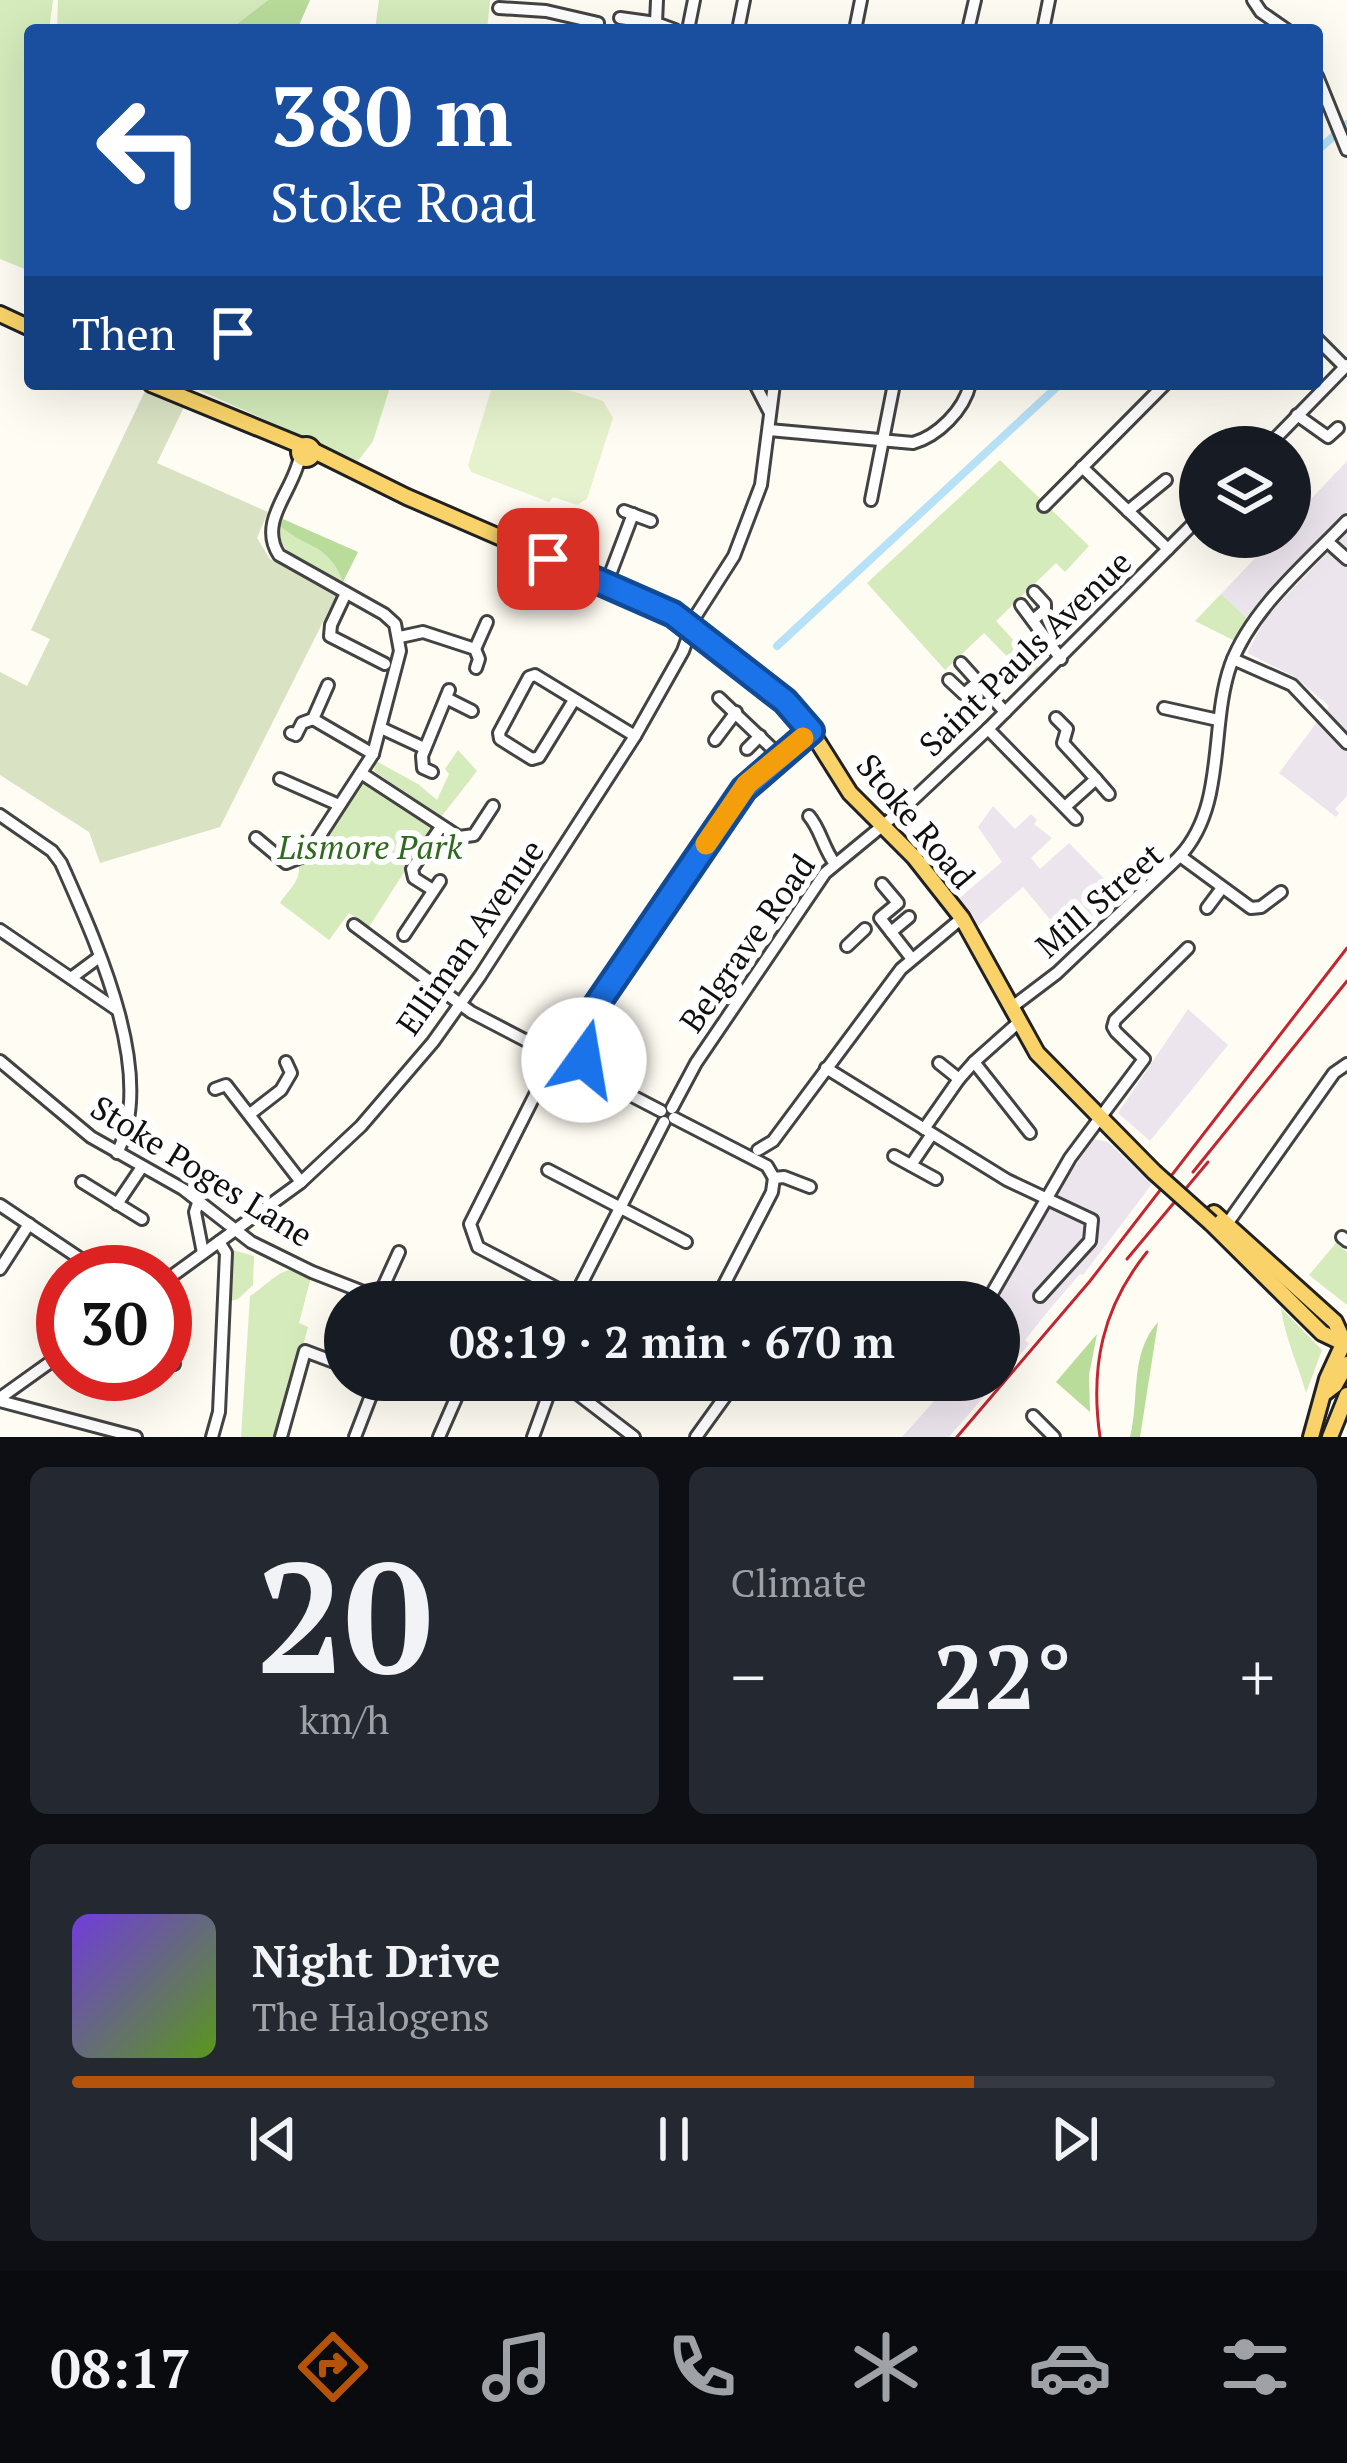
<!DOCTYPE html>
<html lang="en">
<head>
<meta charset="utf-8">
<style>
	:root { --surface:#171b24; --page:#242831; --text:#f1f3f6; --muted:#9ea1a6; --line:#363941; --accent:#b45309 }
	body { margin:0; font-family:"PT Serif",serif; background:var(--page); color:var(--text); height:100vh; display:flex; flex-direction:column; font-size:45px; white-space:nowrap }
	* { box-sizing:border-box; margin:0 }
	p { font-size:39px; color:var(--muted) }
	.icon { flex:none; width:66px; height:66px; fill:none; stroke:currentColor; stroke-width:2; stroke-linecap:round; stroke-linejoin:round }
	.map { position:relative; height:1437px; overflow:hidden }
	.sheet { display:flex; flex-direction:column; gap:30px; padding:30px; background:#0d0f14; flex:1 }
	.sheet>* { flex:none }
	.guide { position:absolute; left:24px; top:24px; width:1299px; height:366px; border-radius:12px; box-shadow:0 12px 48px #0002; background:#1a4fa0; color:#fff; overflow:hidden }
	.tools { position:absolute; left:1179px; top:426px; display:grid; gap:24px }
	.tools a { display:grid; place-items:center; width:132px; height:132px; border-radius:50%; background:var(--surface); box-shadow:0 12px 48px #0002; font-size:60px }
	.speed { position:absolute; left:36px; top:1245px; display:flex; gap:24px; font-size:60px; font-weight:700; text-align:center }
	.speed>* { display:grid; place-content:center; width:156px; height:156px; border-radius:50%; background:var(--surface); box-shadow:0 12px 48px #0002; line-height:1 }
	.speed .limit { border:18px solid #d22; background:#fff; color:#111 }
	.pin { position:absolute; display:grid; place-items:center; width:102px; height:102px; color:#fff; margin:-51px; border-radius:24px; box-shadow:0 6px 18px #0006 }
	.me { position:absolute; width:132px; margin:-66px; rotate:13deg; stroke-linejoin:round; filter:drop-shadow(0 0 9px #0008) }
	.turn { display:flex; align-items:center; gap:42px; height:252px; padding:0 48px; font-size:54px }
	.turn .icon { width:156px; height:156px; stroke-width:2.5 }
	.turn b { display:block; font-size:84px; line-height:102px }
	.then { display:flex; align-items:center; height:114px; padding:0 48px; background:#0003; gap:24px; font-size:45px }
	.big { font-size:90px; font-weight:600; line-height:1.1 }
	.sheet .card { flex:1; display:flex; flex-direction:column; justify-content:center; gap:18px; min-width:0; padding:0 42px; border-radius:18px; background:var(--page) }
	.sheet .dial { align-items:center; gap:0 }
	.dial b { font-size:156px; line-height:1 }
	.song { display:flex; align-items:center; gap:36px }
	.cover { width:144px; height:144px; border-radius:18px; background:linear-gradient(135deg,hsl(260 70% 55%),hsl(90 70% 35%)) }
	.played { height:12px; border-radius:6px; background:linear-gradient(90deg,var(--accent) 75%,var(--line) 75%) }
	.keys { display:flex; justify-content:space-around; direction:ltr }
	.heat { display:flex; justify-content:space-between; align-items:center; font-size:66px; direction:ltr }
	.sheet .tiles { flex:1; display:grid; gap:30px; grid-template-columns:1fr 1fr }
	.card:last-child { grid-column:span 2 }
	.trip { position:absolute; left:324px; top:1281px; width:696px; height:120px; border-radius:60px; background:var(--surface); box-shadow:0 12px 48px #0002; font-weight:600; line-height:120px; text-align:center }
	.menu { display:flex; height:192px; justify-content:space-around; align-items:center; background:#090b0e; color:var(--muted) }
	.menu .icon { width:84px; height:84px }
	.menu .on { color:var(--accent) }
	.menu b { font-size:54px; color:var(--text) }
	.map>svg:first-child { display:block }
	.industrial { fill:#ede5ee }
	.green { fill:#d5ebbb }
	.forest { fill:#b9dc9a }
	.cemetery { fill:#d9e2c3 }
	.pitch { fill:#e6f2cd }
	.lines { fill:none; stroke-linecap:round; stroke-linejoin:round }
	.canal { stroke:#b7e1f7; stroke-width:8 }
	.minor-casing { stroke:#434343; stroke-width:16 }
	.major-casing { stroke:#212121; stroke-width:20 }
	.minor { stroke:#fff; stroke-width:10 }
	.major { stroke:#f9d369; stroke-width:14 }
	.rail { stroke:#c32531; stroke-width:3 }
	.major-bridge-casing { stroke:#212121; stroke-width:20; stroke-linecap:butt }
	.major-bridge { stroke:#f9d369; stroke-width:14 }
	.route-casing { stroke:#114b97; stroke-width:30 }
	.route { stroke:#1a73e8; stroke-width:21 }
	.slow { stroke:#f59e0b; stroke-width:21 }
	.labels { text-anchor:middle; stroke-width:12; stroke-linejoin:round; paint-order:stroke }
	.street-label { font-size:33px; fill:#101010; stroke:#fff }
	.park-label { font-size:33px; font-style:italic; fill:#306a1e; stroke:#fff }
</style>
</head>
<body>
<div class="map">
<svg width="1347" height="1437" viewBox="0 0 1347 1437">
	<rect width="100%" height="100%" fill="#fffcf3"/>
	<g class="industrial">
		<path d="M1347,461V511L1267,595L1249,620L1221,594L1275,537H1290V521Z"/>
		<path d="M1347,532V796L1335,809L1339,813L1336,817L1279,773L1329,706L1295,677L1247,653L1267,616Z"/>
		<path d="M993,806L1015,829L1031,814L1037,820L1034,824L1052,838L1031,858L1040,869L1069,843L1124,899L1074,948L1023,887L977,927L957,900L1002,862L978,827Z"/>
		<path d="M1188,1009L1228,1045L1150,1141L1118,1113Z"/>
		<path d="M1094,1139L1108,1142L1152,1184L1083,1275L1080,1274L1049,1310L1025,1340L1029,1344L999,1379V1302H993L1044,1210Z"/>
		<path d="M953,1380H998L949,1437H902Z"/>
	</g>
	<g class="green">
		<path d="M0,0H53L49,30H30V271L0,259Z"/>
		<path d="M58,0H268L229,30H57Z"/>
		<path d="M379,0H490L487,30H375Z"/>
		<path d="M193,384H391L373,441L358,461L192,387Z"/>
		<path d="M1000,460L1089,546L1065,572L1056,563L996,621L1041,670L1030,680L984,633L945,670L867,583Z"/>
		<path d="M280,526L335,560L343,582L288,553L278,537Z"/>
		<path d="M1221,594L1249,620L1235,641L1195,621Z"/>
		<path d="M458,750L477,771L441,817L374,771L376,761L418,784L437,800L449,774L445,769Z"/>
		<path d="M367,781L433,827L369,927L349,913L329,940L280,903C288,890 300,883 299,866L316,852L359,786Z"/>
		<path d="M1336,1243L1347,1252V1305L1309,1275Z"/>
		<path d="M233,1250L254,1256L253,1285L238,1299L228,1302Z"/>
		<path d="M289,1270L311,1277L299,1323L308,1327L278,1437H241L250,1296C263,1288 276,1273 289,1270Z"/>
		<path d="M1281,1308L1322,1350L1306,1393C1298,1364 1285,1339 1281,1308Z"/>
	</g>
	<g class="forest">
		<path d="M268,0H310L297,30H229Z"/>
		<path d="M283,519L358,552L343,582C330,545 308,549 280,526Z"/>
		<path d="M1158,1322L1140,1437H1130C1140,1398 1129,1354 1158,1322Z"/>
		<path d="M1097,1334L1089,1375L1090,1412L1056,1382Z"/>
	</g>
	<path class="cemetery" d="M146,389L184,407L157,463L268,512L257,538L270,559L337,594L220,827L100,863L89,832L0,775V672L27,686L50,639L31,630Z"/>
	<path class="pitch" d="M493,384H550L603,401L613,418L587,499L577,505L553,497L549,502L471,472L468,465Z"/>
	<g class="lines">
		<g class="canal">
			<path d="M1317,151L1347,124"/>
			<path d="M777,646L1060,384"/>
		</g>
		<g class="minor-casing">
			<g id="minor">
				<path d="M657,0L656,23L675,30"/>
				<path d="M1253,0L1261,12L1287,30"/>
				<path d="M499,8L546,11L598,23"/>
				<path d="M620,18L656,23"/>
				<path d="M688,30L694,0"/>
				<path d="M738,30L744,0"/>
				<path d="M855,30L861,0"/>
				<path d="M968,30L975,0"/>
				<path d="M1043,30L1049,0"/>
				<path d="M1317,76L1347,150"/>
				<path d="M1317,339L1345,367"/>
				<path d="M755,384L769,411"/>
				<path d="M1297,415L1328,437L1338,428"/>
				<path d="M769,430L913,443C938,436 964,410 970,384"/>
				<path d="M1267,447L1347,365"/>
				<path d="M1082,467L1168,549"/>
				<path d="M871,500L894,384"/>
				<path d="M1044,506L1165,384"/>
				<path d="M624,511L651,521"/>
				<path d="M1128,511L1166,480"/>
				<path d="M1328,542L1347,559"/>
				<path d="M606,585L633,514"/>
				<path d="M346,593L331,625L330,636L385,664"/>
				<path d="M1021,605L1061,659"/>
				<path d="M1033,620L1045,610V604L1034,592"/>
				<path d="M400,637L423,632L475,649L479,659L476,668"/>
				<path d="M475,649L487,622"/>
				<path d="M1233,659L1292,685L1347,743"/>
				<path d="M961,663L1005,712"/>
				<path d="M949,680L964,694L978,682"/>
				<path d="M446,698L472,711"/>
				<path d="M719,698L780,756"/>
				<path d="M574,700L539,757L532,759L500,739L499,733L529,677L535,675L635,736"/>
				<path d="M1164,708L1218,720"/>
				<path d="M1056,718L1067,729L1063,743L1096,779L1065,807"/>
				<path d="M313,719L328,685"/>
				<path d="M381,728L424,748"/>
				<path d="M988,729L1076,819"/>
				<path d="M291,733L296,735L302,723L313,719L373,754"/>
				<path d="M715,740L736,712"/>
				<path d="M747,749L760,736"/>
				<path d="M432,772L423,768L422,756L449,690"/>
				<path d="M361,773L459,837L474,835L493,806"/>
				<path d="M280,779L339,805"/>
				<path d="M1096,779L1109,794"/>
				<path d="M0,815L52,851L61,863C95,940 158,1074 117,1153"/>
				<path d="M809,816C821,830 822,846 835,864"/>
				<path d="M256,838L286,863L308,854L373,754L400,651L395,624L384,614L279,555C257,521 294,491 300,456"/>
				<path d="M1180,856C1227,805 1209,725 1231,664C1252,608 1307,563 1347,521"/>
				<path d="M882,884L898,903L880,918L912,959"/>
				<path d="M433,890L414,878L412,869L441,827"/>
				<path d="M1207,908L1222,888"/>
				<path d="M354,925L471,1012L661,1111"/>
				<path d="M0,930L116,1009"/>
				<path d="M891,932L909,917"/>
				<path d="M404,935L440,881"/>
				<path d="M847,946L865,929"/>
				<path d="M71,978L98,958"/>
				<path d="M1012,1007L1057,973L1180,856L1251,908L1261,907L1281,892"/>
				<path d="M1020,1021L974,1062L1030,1133"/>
				<path d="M555,1055L470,1224L478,1247L583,1302"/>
				<path d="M0,1061L91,1137L183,1189L251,1242L312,1272L389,1302"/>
				<path d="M939,1063L959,1079L974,1062"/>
				<path d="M581,1068L583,1028L616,975L747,784L811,731"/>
				<path d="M826,1068L1007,1180L1092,1220L1090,1241L1040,1296"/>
				<path d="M215,1089L226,1085L301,1182"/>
				<path d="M672,1108L696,1063L825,873L904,808L988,729L1200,517"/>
				<path d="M250,1114L281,1090L291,1073L286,1062"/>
				<path d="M674,1118L767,1166L774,1178L784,1177L810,1187"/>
				<path d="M924,1129L959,1079"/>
				<path d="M758,1150L773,1141L901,969L962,918"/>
				<path d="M894,1156L936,1179"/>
				<path d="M911,1165L932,1134"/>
				<path d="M548,1170L686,1242"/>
				<path d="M82,1182L142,1219"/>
				<path d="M199,1200L195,1212L203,1253"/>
				<path d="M117,1204L142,1167"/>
				<path d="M0,1205L100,1272"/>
				<path d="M1222,1225L1227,1224L1334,1073L1347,1064"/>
				<path d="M1342,1237L1347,1241"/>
				<path d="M0,1269L29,1224"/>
				<path d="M165,1281L300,1183L361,1126L433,1042L480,976L635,736L683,651L695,617L734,556L761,485L774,384"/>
				<path d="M378,1298L399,1252"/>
				<path d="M573,1300L664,1122"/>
				<path d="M715,1302L772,1192L774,1178"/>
				<path d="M987,1302L1070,1158L1144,1059L1116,1032L1113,1027L1115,1020L1188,948"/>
				<path d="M165,1350L174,1364"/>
				<path d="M550,1380L579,1395L634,1437"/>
				<path d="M0,1398L63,1353"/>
				<path d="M0,1401L136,1437"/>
				<path d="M1033,1416L1054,1437"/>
				<path d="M212,1437L219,1412L226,1253L219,1242"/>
				<path d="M281,1437L305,1351L345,1366"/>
				<path d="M355,1437L377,1380"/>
				<path d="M439,1437L464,1380"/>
				<path d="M533,1437L553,1382"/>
				<path d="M696,1437L737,1380"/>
			</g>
		</g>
		<g class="major-casing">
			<g id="major">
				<path d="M0,314L30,328"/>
				<path d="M151,384L302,446"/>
				<circle cx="306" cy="452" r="7"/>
				<path d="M314,451L407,497L659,606L720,646L785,701L811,731L850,793L914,857L962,918L1037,1053L1154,1172"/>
				<path d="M1214,1213L1335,1322L1344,1342"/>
				<path d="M1211,1223L1322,1333L1347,1345"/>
				<path d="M1326,1392L1335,1385L1347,1364"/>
				<path d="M1311,1437L1327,1379L1345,1340"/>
				<path d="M1330,1437L1347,1395"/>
			</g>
		</g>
		<use href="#minor" class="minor"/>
		<use href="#major" class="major"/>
		<g class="rail">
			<path d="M1193,1172L1347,981"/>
			<path d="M1127,1259L1208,1162"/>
			<path d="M957,1437L1090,1281L1347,948"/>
			<path d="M1100,1437C1090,1367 1102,1308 1147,1252"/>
		</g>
		<g class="major-bridge-casing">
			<path id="major-bridge" d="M1154,1172L1211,1223"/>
		</g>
		<use href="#major-bridge" class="major-bridge"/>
	</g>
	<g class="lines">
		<g class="route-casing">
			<path id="route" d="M548,559L673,614L785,701L811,731L744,789L589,1016L581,1043L584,1060"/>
		</g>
		<use href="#route" class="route"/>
		<path class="slow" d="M706,844L747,784L803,738"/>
	</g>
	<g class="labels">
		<g class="street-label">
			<text transform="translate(1025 653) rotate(-44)" y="12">Saint Pauls Avenue</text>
			<text transform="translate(916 821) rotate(50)" y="12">Stoke Road</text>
			<text transform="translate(1099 900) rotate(-41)" y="12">Mill Street</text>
			<text transform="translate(470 937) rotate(-55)" y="12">Elliman Avenue</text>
			<text transform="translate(747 943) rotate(-55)" y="12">Belgrave Road</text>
			<text transform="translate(202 1171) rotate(32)" y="12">Stoke Poges Lane</text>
		</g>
		<g class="park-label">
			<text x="370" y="859">Lismore Park</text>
		</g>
	</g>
</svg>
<div class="tools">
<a><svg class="icon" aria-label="layers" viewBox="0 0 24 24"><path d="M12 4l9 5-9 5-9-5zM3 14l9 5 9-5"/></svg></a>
</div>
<div class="speed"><div class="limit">30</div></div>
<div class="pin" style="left:548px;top:559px;background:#d93025"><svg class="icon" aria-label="arrive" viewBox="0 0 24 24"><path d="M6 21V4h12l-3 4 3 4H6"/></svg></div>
<svg class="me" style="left:584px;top:1060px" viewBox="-20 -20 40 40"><circle r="19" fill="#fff"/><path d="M0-13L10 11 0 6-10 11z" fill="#1a73e8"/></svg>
<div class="trip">08:19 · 2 min · 670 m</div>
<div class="guide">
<div class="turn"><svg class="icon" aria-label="left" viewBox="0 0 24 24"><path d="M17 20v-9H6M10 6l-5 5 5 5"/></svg><div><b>380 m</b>Stoke Road</div></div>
<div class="then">Then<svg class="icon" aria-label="arrive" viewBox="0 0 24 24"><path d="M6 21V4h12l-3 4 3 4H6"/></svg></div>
</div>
</div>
<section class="sheet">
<div class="tiles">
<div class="card dial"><b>20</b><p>km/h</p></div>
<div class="card"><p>Climate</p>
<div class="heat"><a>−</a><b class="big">22°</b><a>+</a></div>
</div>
<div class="card">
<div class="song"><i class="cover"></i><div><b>Night Drive</b><p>The Halogens</p></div></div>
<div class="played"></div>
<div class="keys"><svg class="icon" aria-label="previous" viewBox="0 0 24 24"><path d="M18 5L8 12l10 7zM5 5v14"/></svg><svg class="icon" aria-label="pause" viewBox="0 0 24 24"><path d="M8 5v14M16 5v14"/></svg><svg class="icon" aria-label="next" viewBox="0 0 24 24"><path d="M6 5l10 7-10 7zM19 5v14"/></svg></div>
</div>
</div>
</section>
<nav class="menu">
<b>08:17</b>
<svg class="icon on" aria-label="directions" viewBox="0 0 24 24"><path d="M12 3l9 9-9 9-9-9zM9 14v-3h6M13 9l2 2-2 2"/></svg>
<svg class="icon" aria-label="music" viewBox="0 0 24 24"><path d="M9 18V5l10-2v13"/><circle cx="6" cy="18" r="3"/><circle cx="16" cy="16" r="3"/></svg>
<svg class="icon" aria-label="phone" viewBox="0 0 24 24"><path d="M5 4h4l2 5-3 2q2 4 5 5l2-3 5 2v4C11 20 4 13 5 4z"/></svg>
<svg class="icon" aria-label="climate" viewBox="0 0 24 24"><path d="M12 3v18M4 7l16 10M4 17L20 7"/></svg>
<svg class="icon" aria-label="car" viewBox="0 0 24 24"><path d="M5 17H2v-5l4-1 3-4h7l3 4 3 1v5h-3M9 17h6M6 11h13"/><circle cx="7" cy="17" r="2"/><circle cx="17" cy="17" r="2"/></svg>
<svg class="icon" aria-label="filters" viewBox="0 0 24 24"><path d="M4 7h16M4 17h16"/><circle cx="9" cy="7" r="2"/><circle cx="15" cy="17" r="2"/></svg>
</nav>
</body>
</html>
